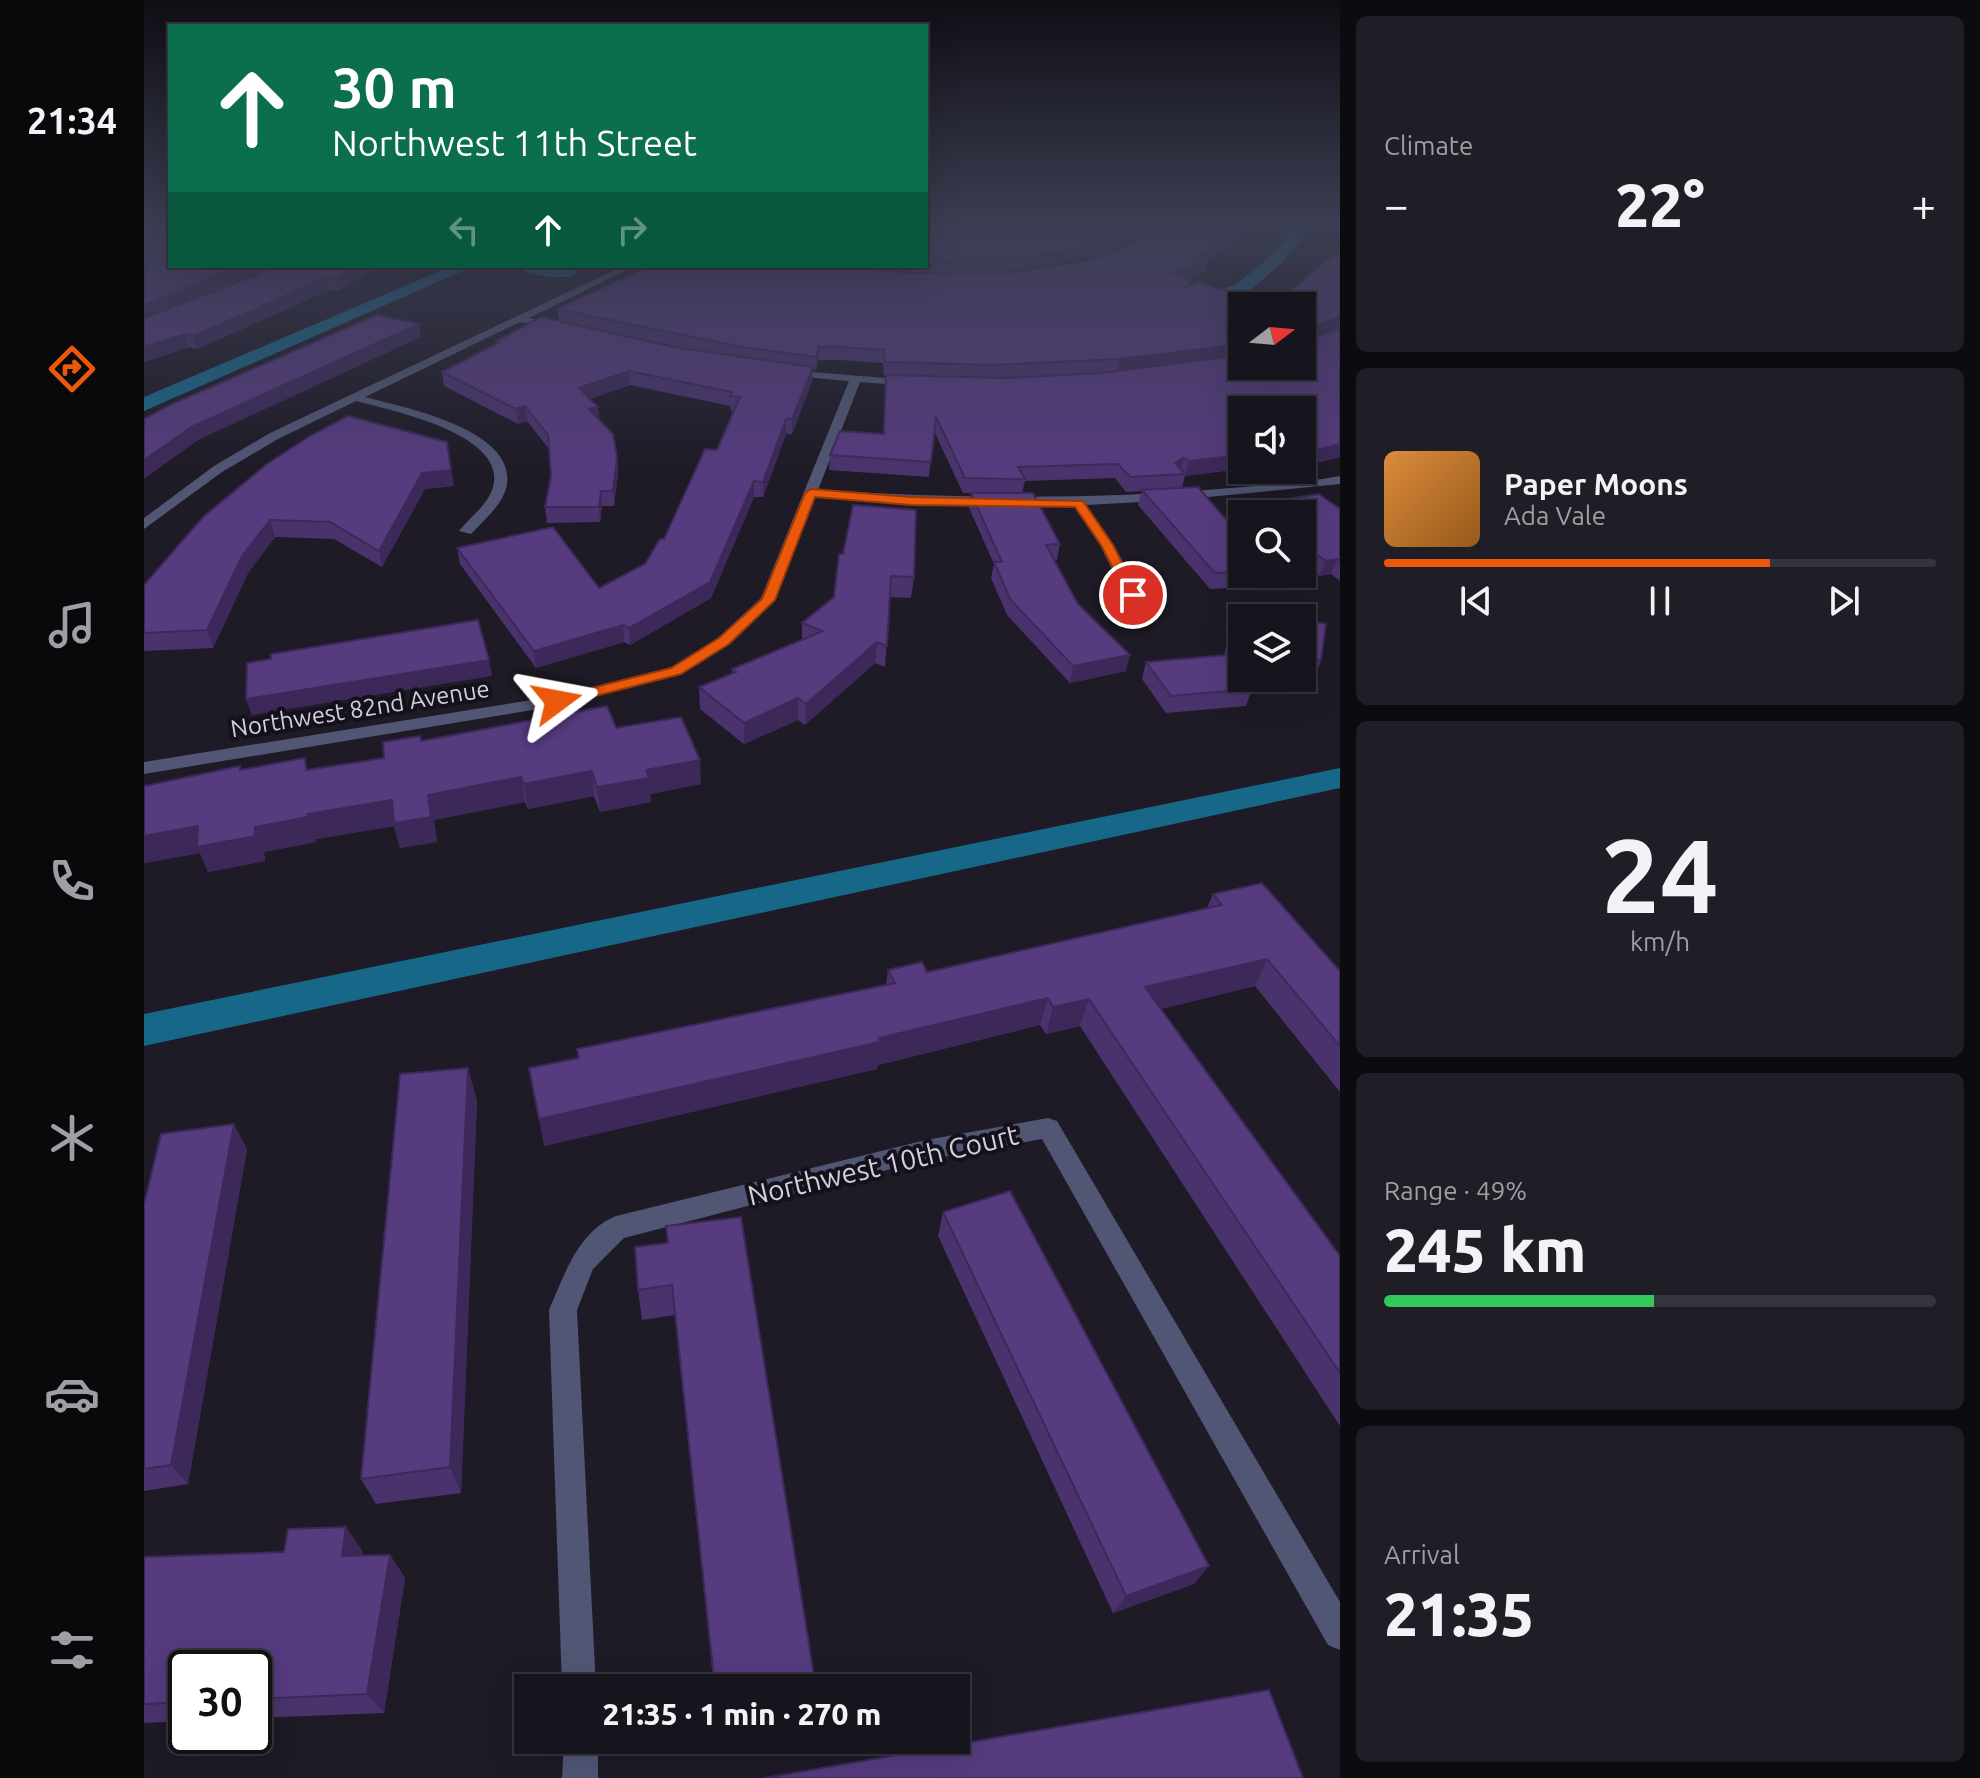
<!DOCTYPE html>
<html lang="en">
<head>
<meta charset="utf-8">
<style>
	:root { --surface:#16141c; --page:#1f1d25; --text:#f1f3f6; --muted:#9e9ea3; --line:#35333b; --accent:#ea580c }
	body { margin:0; font-family:Ubuntu,sans-serif; background:var(--page); color:var(--text); height:100vh; display:flex; flex-direction:column; font-size:30px; white-space:nowrap }
	* { box-sizing:border-box; margin:0 }
	p { font-size:26px; color:var(--muted) }
	.icon { flex:none; width:44px; height:44px; fill:none; stroke:currentColor; stroke-width:2; stroke-linecap:round; stroke-linejoin:round }
	.map { position:relative; flex:1; overflow:hidden }
	.sheet { display:flex; flex-direction:column; gap:16px; padding:16px; background:#0c0b0f; width:640px }
	.sheet>* { flex:none }
	.banner { position:absolute; left:24px; top:24px; width:760px; height:244px; border-radius:0px; box-shadow:0 8px 32px #0002,0 0 0 2px var(--line); background:#0b6e4f; color:#fff; overflow:hidden }
	.needle { width:52px; rotate:74deg }
	.fabs { position:absolute; left:1084px; top:292px; display:grid; gap:16px }
	.fabs a { display:grid; place-items:center; width:88px; height:88px; border-radius:0px; background:var(--surface); box-shadow:0 8px 32px #0002,0 0 0 2px var(--line); font-size:40px }
	.speed { position:absolute; left:24px; top:1650px; display:flex; gap:16px; font-size:40px; font-weight:700; text-align:center }
	.speed>* { display:grid; place-content:center; width:104px; height:104px; border-radius:50%; background:var(--surface); box-shadow:0 8px 32px #0002,0 0 0 2px var(--line); line-height:1 }
	.speed .limit { border:4px solid #111; border-radius:12px; background:#fff; color:#111 }
	.pin { position:absolute; display:grid; place-items:center; width:68px; height:68px; color:#fff; margin:-34px; border:4px solid #fff; border-radius:50%; box-shadow:0 2px 8px #0007 }
	.me { position:absolute; width:88px; margin:-44px; rotate:77deg; stroke-linejoin:round; filter:drop-shadow(0 0 6px #0008) }
	.turn { display:flex; align-items:center; gap:28px; height:168px; padding:0 32px; font-size:36px }
	.turn .icon { width:104px; height:104px; stroke-width:2.5 }
	.turn b { display:block; font-size:56px; line-height:68px }
	.lanes { display:flex; align-items:center; height:76px; padding:0 32px; background:#0003; justify-content:center; gap:40px; direction:ltr }
	.lanes .off { opacity:.35 }
	.big { font-size:60px; font-weight:800; line-height:1.1 }
	.sheet .tile { flex:1; display:flex; flex-direction:column; justify-content:center; gap:12px; min-width:0; padding:0 28px; border-radius:12px; background:var(--page) }
	.sheet .dial { align-items:center; gap:0 }
	.dial b { font-size:104px; line-height:1 }
	.song { display:flex; align-items:center; gap:24px }
	.cover { width:96px; height:96px; border-radius:12px; background:linear-gradient(135deg,hsl(30 70% 55%),hsl(30 70% 35%)) }
	.played { height:8px; border-radius:4px; background:linear-gradient(90deg,var(--accent) 70%,var(--line) 70%) }
	.keys { display:flex; justify-content:space-around; direction:ltr }
	.heat { display:flex; justify-content:space-between; align-items:center; font-size:44px; direction:ltr }
	.charge { height:12px; border-radius:6px; background:linear-gradient(90deg,#34c759 49%,var(--line) 0) }
	.trip { position:absolute; left:370px; top:1674px; width:456px; height:80px; border-radius:0px; background:var(--surface); box-shadow:0 8px 32px #0002,0 0 0 2px var(--line); font-weight:800; line-height:80px; text-align:center }
	main { display:flex; flex:1; min-height:0 }
	.tab-bar { display:flex; flex-direction:column; width:144px; justify-content:space-around; align-items:center; background:#09080b; color:var(--muted) }
	.tab-bar .icon { width:56px; height:56px }
	.tab-bar .current { color:var(--accent) }
	.tab-bar b { font-size:36px; color:var(--text) }
	.map>svg:first-child { display:block }
	.lines { fill:none; stroke-linecap:round; stroke-linejoin:round }
	.canal { fill:#176888; fill-rule:evenodd }
	.minor { fill:#505674; fill-rule:evenodd }
	.wall { fill:#4a336d; fill-rule:evenodd }
	.shaded-wall { fill:#3c2959 }
	.building { fill:#563b7f; stroke:#3c2959; stroke-width:2 }
	.route { fill:#ea580c; stroke:#983908; stroke-width:2 }
	.labels { text-anchor:middle; stroke-width:8; stroke-linejoin:round; paint-order:stroke }
	.street-label { font-size:24px; fill:#d2d0d8; stroke:#15111c }
	.near-street-label { font-size:28px; fill:#d2d0d8; stroke:#15111c }
</style>
</head>
<body>
<main>
<nav class="tab-bar">
<b>21:34</b>
<svg class="icon current" aria-label="directions" viewBox="0 0 24 24"><path d="M12 3l9 9-9 9-9-9zM9 14v-3h6M13 9l2 2-2 2"/></svg>
<svg class="icon" aria-label="music" viewBox="0 0 24 24"><path d="M9 18V5l10-2v13"/><circle cx="6" cy="18" r="3"/><circle cx="16" cy="16" r="3"/></svg>
<svg class="icon" aria-label="phone" viewBox="0 0 24 24"><path d="M5 4h4l2 5-3 2q2 4 5 5l2-3 5 2v4C11 20 4 13 5 4z"/></svg>
<svg class="icon" aria-label="climate" viewBox="0 0 24 24"><path d="M12 3v18M4 7l16 10M4 17L20 7"/></svg>
<svg class="icon" aria-label="car" viewBox="0 0 24 24"><path d="M5 17H2v-5l4-1 3-4h7l3 4 3 1v5h-3M9 17h6M6 11h13"/><circle cx="7" cy="17" r="2"/><circle cx="17" cy="17" r="2"/></svg>
<svg class="icon" aria-label="filters" viewBox="0 0 24 24"><path d="M4 7h16M4 17h16"/><circle cx="9" cy="7" r="2"/><circle cx="15" cy="17" r="2"/></svg>
</nav>
<div class="map">
<svg width="1196" height="1778" viewBox="0 0 1196 1778">
	<rect width="100%" height="100%" fill="#1e1a26"/>
	<g class="lines">
		<g class="canal">
			<path d="M1154,224H1169L1139,262L1103,293L1048,310H1036L1033,306L1036,302L1091,285L1127,256Z"/>
			<path d="M308,266H330L0,411V397Z"/>
			<path d="M371,266L430,269L432,273C422,282 381,275 371,266Z"/>
			<path d="M1196,768V788L0,1046V1014Z"/>
		</g>
		<g class="minor">
			<path d="M479,266H491L385,318L419,326V330L376,322L221,397C259,407 371,429 363,484C360,504 340,520 327,534L315,531C326,517 344,505 349,487C364,434 246,410 212,401L134,439L78,472L0,529V518L70,466L126,433Z"/>
			<path d="M642,370L766,380L772,383L766,386L716,382L674,490C816,499 958,500 1099,487C1132,484 1164,482 1196,476V484L1034,500L942,505L970,545L1009,620L1001,625L993,620L956,545L929,505H825L671,497L629,603L586,644L538,674L413,706L0,774V762L413,696L526,668L574,638L617,598L705,381L638,375V371Z"/>
			<path d="M904,1118L913,1121L1196,1602V1650L1184,1645L898,1139L782,1160L480,1238L449,1269L433,1310L452,1688H418L405,1310C420,1276 434,1231 472,1216L782,1140Z"/>
			<path d="M420,1740H454V1778H418Z"/>
		</g>
	</g>
	<g class="wall">
		<path d="M782,224L982,243L962,254L880,270L826,272H874L1084,248L1063,260L1060,272L1043,278L1048,280L1046,285L1106,298L1144,293L1196,250V329L1163,340L1196,329V457L1168,464L1167,460L1041,476L1038,488L1098,538V574H1125L1121,586L1066,589L994,505L998,491L982,492L971,478L881,481L878,493L916,544L913,560H910L934,604L982,671L926,683L863,615L847,578L850,564L825,508L827,493H819L790,431L785,477L685,470L686,455L739,434L742,375H740L739,363L696,360H674L672,370L669,369L668,381L648,434H642L619,497H610L567,598L486,645L480,642L392,668L316,564L313,548L455,588L501,564L520,539L573,450L590,411H587L586,406L486,385L446,399L454,407L455,419L473,457L474,473L470,506H458L456,522L403,523L401,507L407,476L405,449L383,421L374,424L300,386L298,372L353,344V341L415,321L413,309L500,269L493,268L492,266H782ZM1098,306L1158,366H1098ZM447,328L553,351L529,347Z"/>
		<path d="M26,266H236L194,291L185,290L53,349L45,347L0,362ZM128,267L113,275L29,307Z"/>
		<path d="M166,436L310,486L281,489L238,567L190,539L131,537L104,573L69,648L0,651V585Z"/>
		<path d="M1105,505L1196,509V581L1187,574L1176,576L1158,563V514H1103Z"/>
		<path d="M695,554L770,577L767,598L746,597L741,667L731,663L661,725L654,720L600,744L556,709L555,687L588,674V669L658,639V623L690,597Z"/>
		<path d="M1093,606L1098,618V662L1084,659L1108,689L1102,706L1022,713L998,679L1002,662L1080,655L1088,622Z"/>
		<path d="M1158,619L1177,661L1171,677L1158,674Z"/>
		<path d="M472,728L557,784L506,794L507,802L456,812L450,796L384,809L381,802L290,820L293,842L256,848L250,826L172,839V842L120,852L121,861L64,872L56,853L0,863V786L96,766L97,769L165,770L240,758L278,741Z"/>
		<path d="M1069,894L1196,971V1092L1111,986L1017,1009L1196,1256V1426L936,1026L902,1034L896,1025L734,1065L733,1069L400,1146L434,1058L433,1049L742,985L744,970L783,972L1063,908Z"/>
		<path d="M333,1100L317,1493L232,1504L217,1479Z"/>
		<path d="M103,1149L44,1484L0,1491V1204Z"/>
		<path d="M799,1212L1050,1584L969,1613L794,1236Z"/>
		<path d="M524,1243L671,1682L670,1688H570L531,1315L498,1320L494,1290Z"/>
		<path d="M202,1527L218,1551V1555H246L261,1578L240,1713L110,1718V1668H42V1721L0,1723V1557L140,1552Z"/>
	</g>
	<g class="shaded-wall">
		<path d="M995,224H1006L982,243L962,254L880,270L881,258Z"/>
		<path d="M1100,224H1108L1084,248L1061,261H1063L1060,272L1024,285L1026,273Z"/>
		<path d="M98,266H130L0,319V305Z"/>
		<path d="M214,266H236L194,291L191,279Z"/>
		<path d="M182,278L185,290L53,349L49,336Z"/>
		<path d="M1196,317L1195,328L1158,341L1160,330Z"/>
		<path d="M275,324L277,337L54,440L0,479V460L49,426Z"/>
		<path d="M41,334L45,347L0,362V347Z"/>
		<path d="M1098,344V357L973,372L976,359Z"/>
		<path d="M675,347L674,360L672,370V357Z"/>
		<path d="M669,367L668,381L648,434V419Z"/>
		<path d="M485,371L486,385L437,402L435,388Z"/>
		<path d="M381,406L383,421L374,424L372,409Z"/>
		<path d="M454,407L455,422L445,409Z"/>
		<path d="M642,419V434L619,497V482Z"/>
		<path d="M303,442L310,486L281,489L238,567L235,551L278,473Z"/>
		<path d="M1196,444V457L1168,464L1173,450Z"/>
		<path d="M1172,445L1167,460L1158,461V447Z"/>
		<path d="M1098,455V468L1041,476L1045,461Z"/>
		<path d="M473,457L474,473L470,506L469,491Z"/>
		<path d="M1040,458L1036,472L1031,463Z"/>
		<path d="M610,481V497L567,598L486,645L485,628Z"/>
		<path d="M457,491L458,506L456,522L455,507Z"/>
		<path d="M126,520L131,537L104,573L69,648L63,630L98,556Z"/>
		<path d="M1193,559L1187,574L1176,576L1182,561Z"/>
		<path d="M479,625L480,642L392,668L390,651Z"/>
		<path d="M733,642L731,663L661,725L662,704Z"/>
		<path d="M986,655L982,671L926,683L929,666Z"/>
		<path d="M345,660L348,676L108,715L102,699Z"/>
		<path d="M654,698V720L600,744V723Z"/>
		<path d="M556,760L557,784L506,794L507,802L456,812L453,787L502,770Z"/>
		<path d="M448,771L450,796L384,809L380,784Z"/>
		<path d="M377,777L381,802L290,820L293,842L256,848L250,826L172,839V842L120,852L121,861L64,872L56,853L0,863V836L54,826L111,827L164,814L284,795Z"/>
		<path d="M1123,959L1111,986L991,1015L1001,987Z"/>
		<path d="M904,998L896,1025L734,1065L733,1069L400,1146L395,1119Z"/>
		<path d="M945,999L936,1026L902,1034L909,1007Z"/>
		<path d="M324,1068L333,1100L317,1493L306,1467Z"/>
		<path d="M90,1124L103,1149L44,1484L27,1465Z"/>
		<path d="M202,1527L218,1551L214,1579L198,1556Z"/>
		<path d="M246,1555L261,1578L240,1713L223,1694Z"/>
		<path d="M1065,1566L1050,1584L969,1613L982,1596Z"/>
	</g>
	<g class="building">
		<path d="M0,224H26V266H98L0,305Z"/>
		<path d="M782,224H995L985,232L964,243L881,258L785,262H782Z"/>
		<path d="M1014,224H1100L1087,237L1051,257L1063,261L1026,273L1048,280L1040,288L1054,282L1106,298L1144,293L1196,250V317L1160,330L1159,337L1163,340L1196,329V444L1173,450L1172,445L1158,447V410H1098V455L1045,461L1040,458L1031,463L1041,474L986,477L974,464L874,467L881,479L821,478L792,417L787,462L686,455L696,431L740,434L742,375L862,378L958,373L1098,355V366H1158V306H1098V344L976,359L850,365L741,362L740,350L696,347H675L672,357L598,347L413,309L507,266H699L767,273L874,272L943,261L974,251L1002,236Z"/>
		<path d="M129,266H214L191,279L182,278L49,336L41,334L0,347V318L113,275Z"/>
		<path d="M233,315L275,324L49,426L0,460V419L26,405Z"/>
		<path d="M397,317L529,347L669,367L648,419H642L619,482L610,481L566,582L485,628L479,625L390,651L313,548L409,527L455,588L501,564L516,539H520L561,449L573,450L596,397L586,396L588,392L485,371L435,388L454,407L445,409L469,434L473,457L469,491H457L455,507H401L407,476L404,435L381,406L372,409L298,372L356,342L353,341Z"/>
		<path d="M204,416L303,442L307,470L278,473L235,551L186,522L126,520L98,556L63,630L0,633V585L59,517L123,464L166,436Z"/>
		<path d="M1054,487L1098,538V572L1071,573L998,490Z"/>
		<path d="M827,493H889L916,544L902,545L934,604L986,655L929,666L866,599L850,562H858Z"/>
		<path d="M1175,494L1196,509V561L1193,559L1182,561L1158,544V514H1117L1105,505Z"/>
		<path d="M709,505L772,510L770,577L747,576L743,646L733,642L662,704L654,698L600,723L555,687L592,672L588,669L679,631L658,623L690,597L695,554H699Z"/>
		<path d="M1093,606L1152,618H1098V644L1085,642Z"/>
		<path d="M1158,619L1182,624L1177,661L1158,657Z"/>
		<path d="M334,620L345,660L102,699L103,663L127,659V654Z"/>
		<path d="M1081,655L1108,689L1027,696L1002,662Z"/>
		<path d="M463,706L472,728L537,717L556,760L502,770L505,778L453,787L448,771L380,784L377,777L284,795L287,817L250,823L248,800L164,814V817L111,827V836L53,847L54,826L0,836V786L96,766V770L161,758L162,770L240,758L239,742L276,736L277,741Z"/>
		<path d="M1118,883L1196,971V1046L1123,959L1001,987L1196,1256V1373L945,999L909,1007L904,998L735,1038L736,1042L395,1119L385,1068L435,1058L433,1049L751,983L744,970L778,962L783,972L1078,905L1069,894Z"/>
		<path d="M324,1068L306,1467L217,1479L256,1074Z"/>
		<path d="M90,1124L27,1465L0,1469V1204L17,1134Z"/>
		<path d="M866,1191L1065,1566L982,1596L799,1212Z"/>
		<path d="M597,1217L671,1682L636,1688H571L528,1285L494,1290L491,1247L524,1243L522,1226Z"/>
		<path d="M202,1527L198,1556L246,1555L223,1694L110,1699V1668H42V1702L0,1704V1557L140,1552L144,1529Z"/>
		<path d="M1125,1690L1159,1778H621Z"/>
	</g>
	<linearGradient id="sky" x2="0" y2="1"><stop stop-color="#100e15"/><stop offset="0.47" stop-color="#3b3e52"/><stop offset="1" stop-color="#3b3e52" stop-opacity="0"/></linearGradient>
	<rect width="1196" height="473" fill="url(#sky)"/>
	<path class="route" d="M667,489L767,497L939,501L969,545L995,595L984,597L957,545L931,507L767,505L671,497L631,600L585,644L537,674L413,706L407,705V698L527,668L575,638L618,599L661,493Z"/>
	<g class="labels">
		<g class="street-label">
			<text transform="translate(216 709) rotate(-9)" y="8">Northwest 82nd Avenue</text>
		</g>
		<g class="near-street-label">
			<text transform="translate(739 1165) rotate(-13)" y="10">Northwest 10th Court</text>
		</g>
	</g>
</svg>
<div class="fabs">
<a><svg class="needle" viewBox="-14 -14 28 28"><path d="M0-13l5 13h-10z" fill="#e53935"/><path d="M0 13l5-13h-10z" fill="#9e9ea3"/></svg></a>
<a><svg class="icon" aria-label="sound" viewBox="0 0 24 24"><path d="M4 9h4l5-4v14l-5-4H4zM17 9q2 3 0 6"/></svg></a>
<a><svg class="icon" aria-label="search" viewBox="0 0 24 24"><circle cx="10" cy="10" r="6"/><path d="M15 15l6 6"/></svg></a>
<a><svg class="icon" aria-label="layers" viewBox="0 0 24 24"><path d="M12 4l9 5-9 5-9-5zM3 14l9 5 9-5"/></svg></a>
</div>
<div class="speed"><div class="limit">30</div></div>
<div class="pin" style="left:989px;top:595px;background:#d93025"><svg class="icon" aria-label="arrive" viewBox="0 0 24 24"><path d="M6 21V4h12l-3 4 3 4H6"/></svg></div>
<svg class="me" style="left:413px;top:701px" viewBox="-20 -20 40 40"><path d="M0-17L14 15 0 8-14 15z" fill="#ea580c" stroke="#fff" stroke-width="4"/></svg>
<div class="trip">21:35 · 1 min · 270 m</div>
<div class="banner">
<div class="turn"><svg class="icon" aria-label="ahead" viewBox="0 0 24 24"><path d="M12 20V5M6 11l6-6 6 6"/></svg><div><b>30 m</b>Northwest 11th Street</div></div>
<div class="lanes"><svg class="icon off" aria-label="left" viewBox="0 0 24 24"><path d="M17 20v-9H6M10 6l-5 5 5 5"/></svg><svg class="icon" aria-label="ahead" viewBox="0 0 24 24"><path d="M12 20V5M6 11l6-6 6 6"/></svg><svg class="icon off" aria-label="right" viewBox="0 0 24 24"><path d="M7 20v-9h11M14 6l5 5-5 5"/></svg></div>
</div>
</div>
<section class="sheet">
<div class="tile"><p>Climate</p>
<div class="heat"><a>−</a><b class="big">22°</b><a>+</a></div>
</div>
<div class="tile">
<div class="song"><i class="cover"></i><div><b>Paper Moons</b><p>Ada Vale</p></div></div>
<div class="played"></div>
<div class="keys"><svg class="icon" aria-label="previous" viewBox="0 0 24 24"><path d="M18 5L8 12l10 7zM5 5v14"/></svg><svg class="icon" aria-label="pause" viewBox="0 0 24 24"><path d="M8 5v14M16 5v14"/></svg><svg class="icon" aria-label="next" viewBox="0 0 24 24"><path d="M6 5l10 7-10 7zM19 5v14"/></svg></div>
</div>
<div class="tile dial"><b>24</b><p>km/h</p></div>
<div class="tile"><p>Range · 49%</p><b class="big">245 km</b><div class="charge"></div></div>
<div class="tile"><p>Arrival</p><b class="big">21:35</b></div>
</section>
</main>
</body>
</html>
